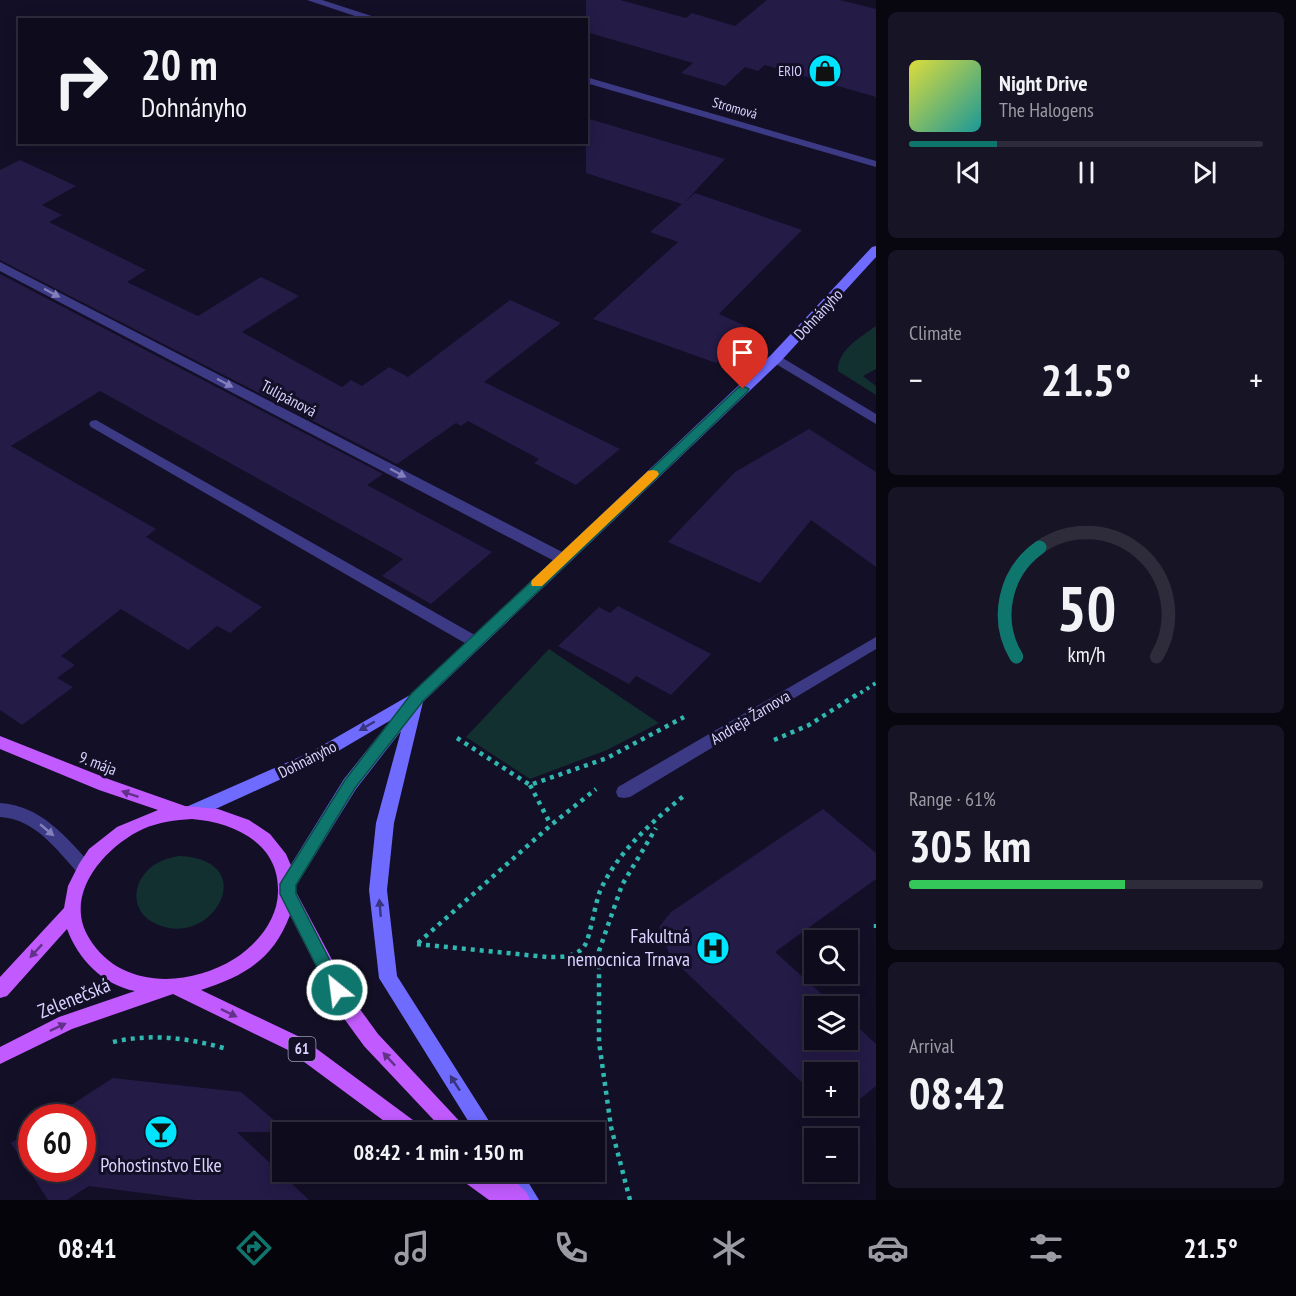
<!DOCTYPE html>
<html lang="en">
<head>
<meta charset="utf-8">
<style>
	:root { --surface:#0e0b1c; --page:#171425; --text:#f1f3f6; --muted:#9b9ba3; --line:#2e2b3b; --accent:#0f766e }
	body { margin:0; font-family:"PT Sans Narrow",sans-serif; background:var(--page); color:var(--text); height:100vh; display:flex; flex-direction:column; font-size:22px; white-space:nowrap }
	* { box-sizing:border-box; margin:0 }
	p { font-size:20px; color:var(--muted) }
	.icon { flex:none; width:33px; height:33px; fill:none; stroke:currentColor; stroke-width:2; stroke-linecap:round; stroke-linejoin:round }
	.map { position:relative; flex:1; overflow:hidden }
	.side { display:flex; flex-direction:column; gap:12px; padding:12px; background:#08060f; width:420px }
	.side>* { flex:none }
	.top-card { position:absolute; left:18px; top:18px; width:570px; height:126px; border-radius:0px; box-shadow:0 3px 15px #0003,0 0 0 2px var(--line); background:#0e0b1c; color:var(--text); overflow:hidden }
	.tools { position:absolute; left:804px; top:930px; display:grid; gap:12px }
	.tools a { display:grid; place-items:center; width:54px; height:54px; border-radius:0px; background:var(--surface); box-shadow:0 3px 15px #0003,0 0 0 2px var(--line); font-size:30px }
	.speed { position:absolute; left:18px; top:1104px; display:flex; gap:12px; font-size:30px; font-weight:700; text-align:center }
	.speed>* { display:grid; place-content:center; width:78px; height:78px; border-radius:50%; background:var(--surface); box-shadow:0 3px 15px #0003,0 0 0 2px var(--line); line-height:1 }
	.speed .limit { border:9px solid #d22; background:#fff; color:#111 }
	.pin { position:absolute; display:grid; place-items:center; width:51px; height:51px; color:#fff; margin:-62px -26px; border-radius:50% 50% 50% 0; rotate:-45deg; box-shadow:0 0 6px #0007 }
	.pin .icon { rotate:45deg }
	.me { position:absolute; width:66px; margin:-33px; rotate:331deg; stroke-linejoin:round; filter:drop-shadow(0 0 4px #0008) }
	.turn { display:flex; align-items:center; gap:21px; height:126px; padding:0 24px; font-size:27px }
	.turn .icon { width:78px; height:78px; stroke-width:2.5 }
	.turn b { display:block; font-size:42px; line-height:51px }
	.big { font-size:45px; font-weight:800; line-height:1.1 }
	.side .tile { flex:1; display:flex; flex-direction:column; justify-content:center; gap:9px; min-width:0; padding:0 21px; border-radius:9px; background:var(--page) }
	.side .dial { align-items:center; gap:0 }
	.dial svg { height:156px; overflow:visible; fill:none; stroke:var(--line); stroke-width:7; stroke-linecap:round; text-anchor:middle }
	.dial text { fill:var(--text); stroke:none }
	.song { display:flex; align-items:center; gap:18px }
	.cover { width:72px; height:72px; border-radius:9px; background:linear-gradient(135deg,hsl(60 70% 55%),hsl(180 70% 35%)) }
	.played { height:6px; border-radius:3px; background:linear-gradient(90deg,var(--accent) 25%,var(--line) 25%) }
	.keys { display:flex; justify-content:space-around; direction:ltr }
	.heat { display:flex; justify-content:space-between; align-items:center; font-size:33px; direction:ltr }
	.charge { height:9px; border-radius:4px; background:linear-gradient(90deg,#34c759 61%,var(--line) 0) }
	.trip { position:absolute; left:272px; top:1122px; width:333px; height:60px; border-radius:0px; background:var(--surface); box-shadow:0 3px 15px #0003,0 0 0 2px var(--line); font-weight:800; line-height:60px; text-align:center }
	.dock { display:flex; height:96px; justify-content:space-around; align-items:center; background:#06040b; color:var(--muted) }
	.dock .icon { width:42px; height:42px }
	.dock .current { color:var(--accent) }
	.dock b { font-size:27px; color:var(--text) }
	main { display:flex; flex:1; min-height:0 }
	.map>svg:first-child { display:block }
	.green { fill:#12302f }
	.building { fill:#241b47 }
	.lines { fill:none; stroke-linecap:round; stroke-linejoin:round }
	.path-far1 { stroke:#2fb8b0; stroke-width:4; stroke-dasharray:3 4.5; stroke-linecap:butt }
	.path { stroke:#2fb8b0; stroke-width:4.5; stroke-dasharray:4 5; stroke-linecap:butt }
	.lane { fill:#3d3a85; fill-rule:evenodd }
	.street { fill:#3d3a85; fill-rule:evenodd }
	.secondary { fill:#6f6bff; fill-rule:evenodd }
	.primary { fill:#c25bff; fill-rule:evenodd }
	.oneway { fill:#837fbc }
	.oneway2 { fill:#38347d }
	.oneway3 { fill:#623188 }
	.route { fill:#0f766e; stroke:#0a4d48; stroke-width:1.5 }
	.slow { fill:#f59e0b }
	.labels { text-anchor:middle; stroke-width:6; stroke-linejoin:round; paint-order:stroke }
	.far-poi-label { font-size:14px; fill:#d9d4ff; stroke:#130f26; text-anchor:end }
	.far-street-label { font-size:14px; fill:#d9d4ff; stroke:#130f26 }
	.shield { fill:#130f26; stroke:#9e99be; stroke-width:1.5 }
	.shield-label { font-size:15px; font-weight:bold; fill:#d9d4ff }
	.street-label { font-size:16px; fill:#d9d4ff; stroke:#130f26 }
	.near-poi-label { font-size:20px; fill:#d9d4ff; stroke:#130f26; text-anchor:end }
	.near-street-label { font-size:20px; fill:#d9d4ff; stroke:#130f26 }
</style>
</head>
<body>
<main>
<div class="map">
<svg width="876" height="1200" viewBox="0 0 876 1200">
	<rect width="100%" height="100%" fill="#130f26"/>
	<g class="green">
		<path d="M876,326V369L863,376L876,386V395L838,371C837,350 861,337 876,326Z"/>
		<path d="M549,649L659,723L607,750L530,779L466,737Z"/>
		<path d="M179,856C263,859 213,950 156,924C132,913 130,886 150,868C158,861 168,858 179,856Z"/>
	</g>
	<g class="building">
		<path d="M586,0H620L686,18L692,13L735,26L767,0H840L876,9V97L765,65L758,71L745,67L725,86L681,73L693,63L586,32Z"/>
		<path d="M586,118L725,159L684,203L695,193L802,230L719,314L748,327L716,363L593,319L678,242L650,232L682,204L586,173Z"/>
		<path d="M20,160L76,186L42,205L62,215L49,222L146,270L127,282L198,316L261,277L299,296L242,332L342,387L351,380L362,386L389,367L408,377L510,300L561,323L484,382L620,449L576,485L534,463L539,459L468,421L461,426L456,423L397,464L0,260V170Z"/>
		<path d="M0,274L383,474L367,485L492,552L431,604L382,576L403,559L100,391L11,446L156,529L146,537L262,607L230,633L217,626L188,650L121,609L61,656L75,665L57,678L73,687L22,725L0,710Z"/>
		<path d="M809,429L876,472V567L811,520L760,583L668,542L735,472Z"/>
		<path d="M618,606L711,654L671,695L636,676L629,684L558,646L599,607L610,613Z"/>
		<path d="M823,809L876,853V879L775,952L835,1006H814V1040H848V1018L876,1044V1086L838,1117L826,1106H848V1072H814V1094L671,958L659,927L671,912Z"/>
		<path d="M113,1078L241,1092L288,1132H237L309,1200H195L89,1186L67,1200H48L11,1143L32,1130V1168H82V1118H51Z"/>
	</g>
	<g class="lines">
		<path class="path-far1" d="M854,697L876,683"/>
		<g class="path">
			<path d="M457,738L530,785L607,758L684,717"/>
			<path d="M774,740L809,725L856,695"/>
			<path d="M530,785L551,825"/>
			<path d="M876,924V928"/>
			<path d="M418,943L551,825L596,789"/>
			<path d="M417,944L547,957C560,957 577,958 585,945C590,937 595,904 600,891C618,851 653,821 686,794"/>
			<path d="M113,1042C152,1033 189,1038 227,1049"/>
			<path d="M630,1200L611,1127L599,1042V951L622,885L656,828"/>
		</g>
		<g class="lane">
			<path d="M96,420L480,638L483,642L480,646H470L91,427L89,424L91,421Z"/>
			<path d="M0,803C41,806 64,835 90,863L93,868L90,873L84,875L78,873C56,849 35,819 0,817Z"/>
		</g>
		<g class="street">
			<path d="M307,0H322L384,20H367Z"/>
			<path d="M586,77L876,161V167L586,83Z"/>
			<path d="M0,262L568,555L570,559L568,563H558L0,271Z"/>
			<path d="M776,354L876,414V424L771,361L770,358L771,355Z"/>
			<path d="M876,637V649L630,797L624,798L618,797L616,792L618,787Z"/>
		</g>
		<g class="secondary">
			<path d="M876,246V257L781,361L423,702L394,823L387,890L397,976L496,1132H475L379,978L369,890L376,823L401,731L356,789L294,889L288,891L282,889L279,884L344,779L391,720L323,760L198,817L192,819L186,817L184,812L186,807L311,752L410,695L771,355L872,247Z"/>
			<path d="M501,1172H522L539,1200H517Z"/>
		</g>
		<g class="primary">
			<path d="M0,736L111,780L185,806L218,809L249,820L270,834L286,854L295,875L296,892L354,1001L378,1034L464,1126L467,1132H445L364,1046L340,1013L290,915C273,960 244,976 201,990L302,1038L421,1126L424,1132H399L288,1050L173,994L72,1029L0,1064V1047L59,1017L135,991C103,985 78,959 67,929L7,996L0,998V977L64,908L68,886L79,864L89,849L117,827L158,810L99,790L0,749ZM192,819C232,822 278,842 278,889C279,918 258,944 234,959C189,987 120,990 89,938C62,894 106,846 143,829C159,822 175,820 192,819Z"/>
			<path d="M457,1172H506L527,1193L530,1200H489L460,1179Z"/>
		</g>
	</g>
	<defs><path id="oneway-solid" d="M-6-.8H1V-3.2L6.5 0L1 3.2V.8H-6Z" transform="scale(1.5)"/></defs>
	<g class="oneway">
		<use href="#oneway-solid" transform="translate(52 293) rotate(28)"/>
		<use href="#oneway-solid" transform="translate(225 383) rotate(28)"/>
		<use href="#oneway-solid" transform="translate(398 473) rotate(28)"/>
		<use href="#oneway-solid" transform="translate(47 830) rotate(40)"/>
	</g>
	<g class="oneway2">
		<use href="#oneway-solid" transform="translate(367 726) rotate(150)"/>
		<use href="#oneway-solid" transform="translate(380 908) rotate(-95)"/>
		<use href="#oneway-solid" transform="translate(455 1083) rotate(-123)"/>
	</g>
	<g class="oneway3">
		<use href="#oneway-solid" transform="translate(130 794) rotate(-161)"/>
		<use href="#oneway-solid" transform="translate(36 951) rotate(133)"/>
		<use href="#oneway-solid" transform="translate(229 1013) rotate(26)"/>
		<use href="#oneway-solid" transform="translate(58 1027) rotate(-25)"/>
		<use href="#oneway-solid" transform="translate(389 1059) rotate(-133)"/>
	</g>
	<path class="route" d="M743,386L749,389L747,392L423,701L355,788L296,885V894L345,990L343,995L337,997L331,995L280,894V884L345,780L412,693L739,387Z"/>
	<path class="slow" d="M653,470L657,471L659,474L657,477L542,586H532L531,583L532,580L648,471Z"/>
	<defs>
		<g id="shop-disc" transform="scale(1.725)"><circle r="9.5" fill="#00e5ff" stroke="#130f26"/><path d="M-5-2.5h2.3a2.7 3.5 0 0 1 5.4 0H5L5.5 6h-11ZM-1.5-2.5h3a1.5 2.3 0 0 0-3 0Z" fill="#111"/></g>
		<g id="hospital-disc" transform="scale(1.725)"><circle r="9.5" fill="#00e5ff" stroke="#130f26"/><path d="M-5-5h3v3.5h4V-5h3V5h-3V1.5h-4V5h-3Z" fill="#111"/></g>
		<g id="bar-disc" transform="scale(1.725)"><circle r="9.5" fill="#00e5ff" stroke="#130f26"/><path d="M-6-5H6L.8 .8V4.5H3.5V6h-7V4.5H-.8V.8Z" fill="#111"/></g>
	</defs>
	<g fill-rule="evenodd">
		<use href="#shop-disc" x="825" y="71"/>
		<use href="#hospital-disc" x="713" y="948"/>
		<use href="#bar-disc" x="161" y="1132"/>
	</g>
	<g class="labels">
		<g class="far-poi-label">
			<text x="802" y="76">ERIO</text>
		</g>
		<g class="far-street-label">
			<text transform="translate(735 108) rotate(16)" y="5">Stromová</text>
		</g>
		<rect class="shield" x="288.5" y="1037" width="27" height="24" rx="4.5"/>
		<g class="shield-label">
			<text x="302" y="1054">61</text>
		</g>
		<g class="street-label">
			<text transform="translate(818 314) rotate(-47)" y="6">Dohnányho</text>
			<text transform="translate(289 398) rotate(28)" y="6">Tulipánová</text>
			<text transform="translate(750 717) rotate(-31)" y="6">Andreja Žarnova</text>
			<text transform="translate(307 759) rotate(-27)" y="6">Dohnányho</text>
			<text transform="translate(98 763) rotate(21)" y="6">9. mája</text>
		</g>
		<g class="near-poi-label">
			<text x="690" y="943">Fakultná<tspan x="690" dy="23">nemocnica Trnava</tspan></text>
			<text x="161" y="1172" text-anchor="middle">Pohostinstvo Elke</text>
		</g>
		<g class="near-street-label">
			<text transform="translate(74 998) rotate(-22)" y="7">Zelenečská</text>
		</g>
	</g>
</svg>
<div class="tools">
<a><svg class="icon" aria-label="search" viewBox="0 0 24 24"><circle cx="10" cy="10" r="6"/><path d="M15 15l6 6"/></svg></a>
<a><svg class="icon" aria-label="layers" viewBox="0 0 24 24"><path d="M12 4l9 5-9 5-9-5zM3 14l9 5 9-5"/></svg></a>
<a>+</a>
<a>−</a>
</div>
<div class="speed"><div class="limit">60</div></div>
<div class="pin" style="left:743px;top:389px;background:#d93025"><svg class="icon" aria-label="arrive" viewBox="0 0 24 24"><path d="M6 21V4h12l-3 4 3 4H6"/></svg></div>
<svg class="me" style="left:337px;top:990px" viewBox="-20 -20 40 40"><circle r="17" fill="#0f766e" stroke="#fff" stroke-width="3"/><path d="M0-11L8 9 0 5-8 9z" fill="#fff"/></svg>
<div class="trip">08:42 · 1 min · 150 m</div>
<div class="top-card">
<div class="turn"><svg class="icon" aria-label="right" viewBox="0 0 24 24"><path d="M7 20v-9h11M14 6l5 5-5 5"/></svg><div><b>20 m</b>Dohnányho</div></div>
</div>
</div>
<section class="side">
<div class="tile">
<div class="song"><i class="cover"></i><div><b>Night Drive</b><p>The Halogens</p></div></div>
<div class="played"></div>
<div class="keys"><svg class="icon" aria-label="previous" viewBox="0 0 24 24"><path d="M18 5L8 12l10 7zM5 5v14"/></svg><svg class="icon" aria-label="pause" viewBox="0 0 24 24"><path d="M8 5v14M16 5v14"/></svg><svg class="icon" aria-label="next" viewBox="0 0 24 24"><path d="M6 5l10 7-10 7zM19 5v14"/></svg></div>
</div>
<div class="tile"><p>Climate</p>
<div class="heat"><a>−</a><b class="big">21.5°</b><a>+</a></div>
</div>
<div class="tile dial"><svg viewBox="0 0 100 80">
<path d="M14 69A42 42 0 1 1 86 69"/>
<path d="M14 69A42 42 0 0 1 26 13" stroke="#0f766e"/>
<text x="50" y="56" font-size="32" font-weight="700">50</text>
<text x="50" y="72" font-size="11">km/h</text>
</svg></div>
<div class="tile"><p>Range · 61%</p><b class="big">305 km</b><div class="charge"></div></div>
<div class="tile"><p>Arrival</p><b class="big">08:42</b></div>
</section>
</main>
<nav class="dock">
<b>08:41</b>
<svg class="icon current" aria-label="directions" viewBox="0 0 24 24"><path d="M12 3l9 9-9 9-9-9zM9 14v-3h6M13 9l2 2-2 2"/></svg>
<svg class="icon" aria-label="music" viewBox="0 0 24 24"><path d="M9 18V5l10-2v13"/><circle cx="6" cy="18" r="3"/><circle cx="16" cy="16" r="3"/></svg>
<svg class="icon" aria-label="phone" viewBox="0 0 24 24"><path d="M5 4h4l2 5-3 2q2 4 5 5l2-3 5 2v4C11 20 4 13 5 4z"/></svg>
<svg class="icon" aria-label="climate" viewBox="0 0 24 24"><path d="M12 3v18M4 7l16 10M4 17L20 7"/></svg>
<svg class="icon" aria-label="car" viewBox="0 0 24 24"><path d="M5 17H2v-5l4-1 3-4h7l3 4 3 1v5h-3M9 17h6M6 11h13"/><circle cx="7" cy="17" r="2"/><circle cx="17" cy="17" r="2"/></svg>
<svg class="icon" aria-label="filters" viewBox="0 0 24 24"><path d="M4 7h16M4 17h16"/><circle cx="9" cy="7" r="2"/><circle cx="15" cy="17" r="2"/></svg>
<b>21.5°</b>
</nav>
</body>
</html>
